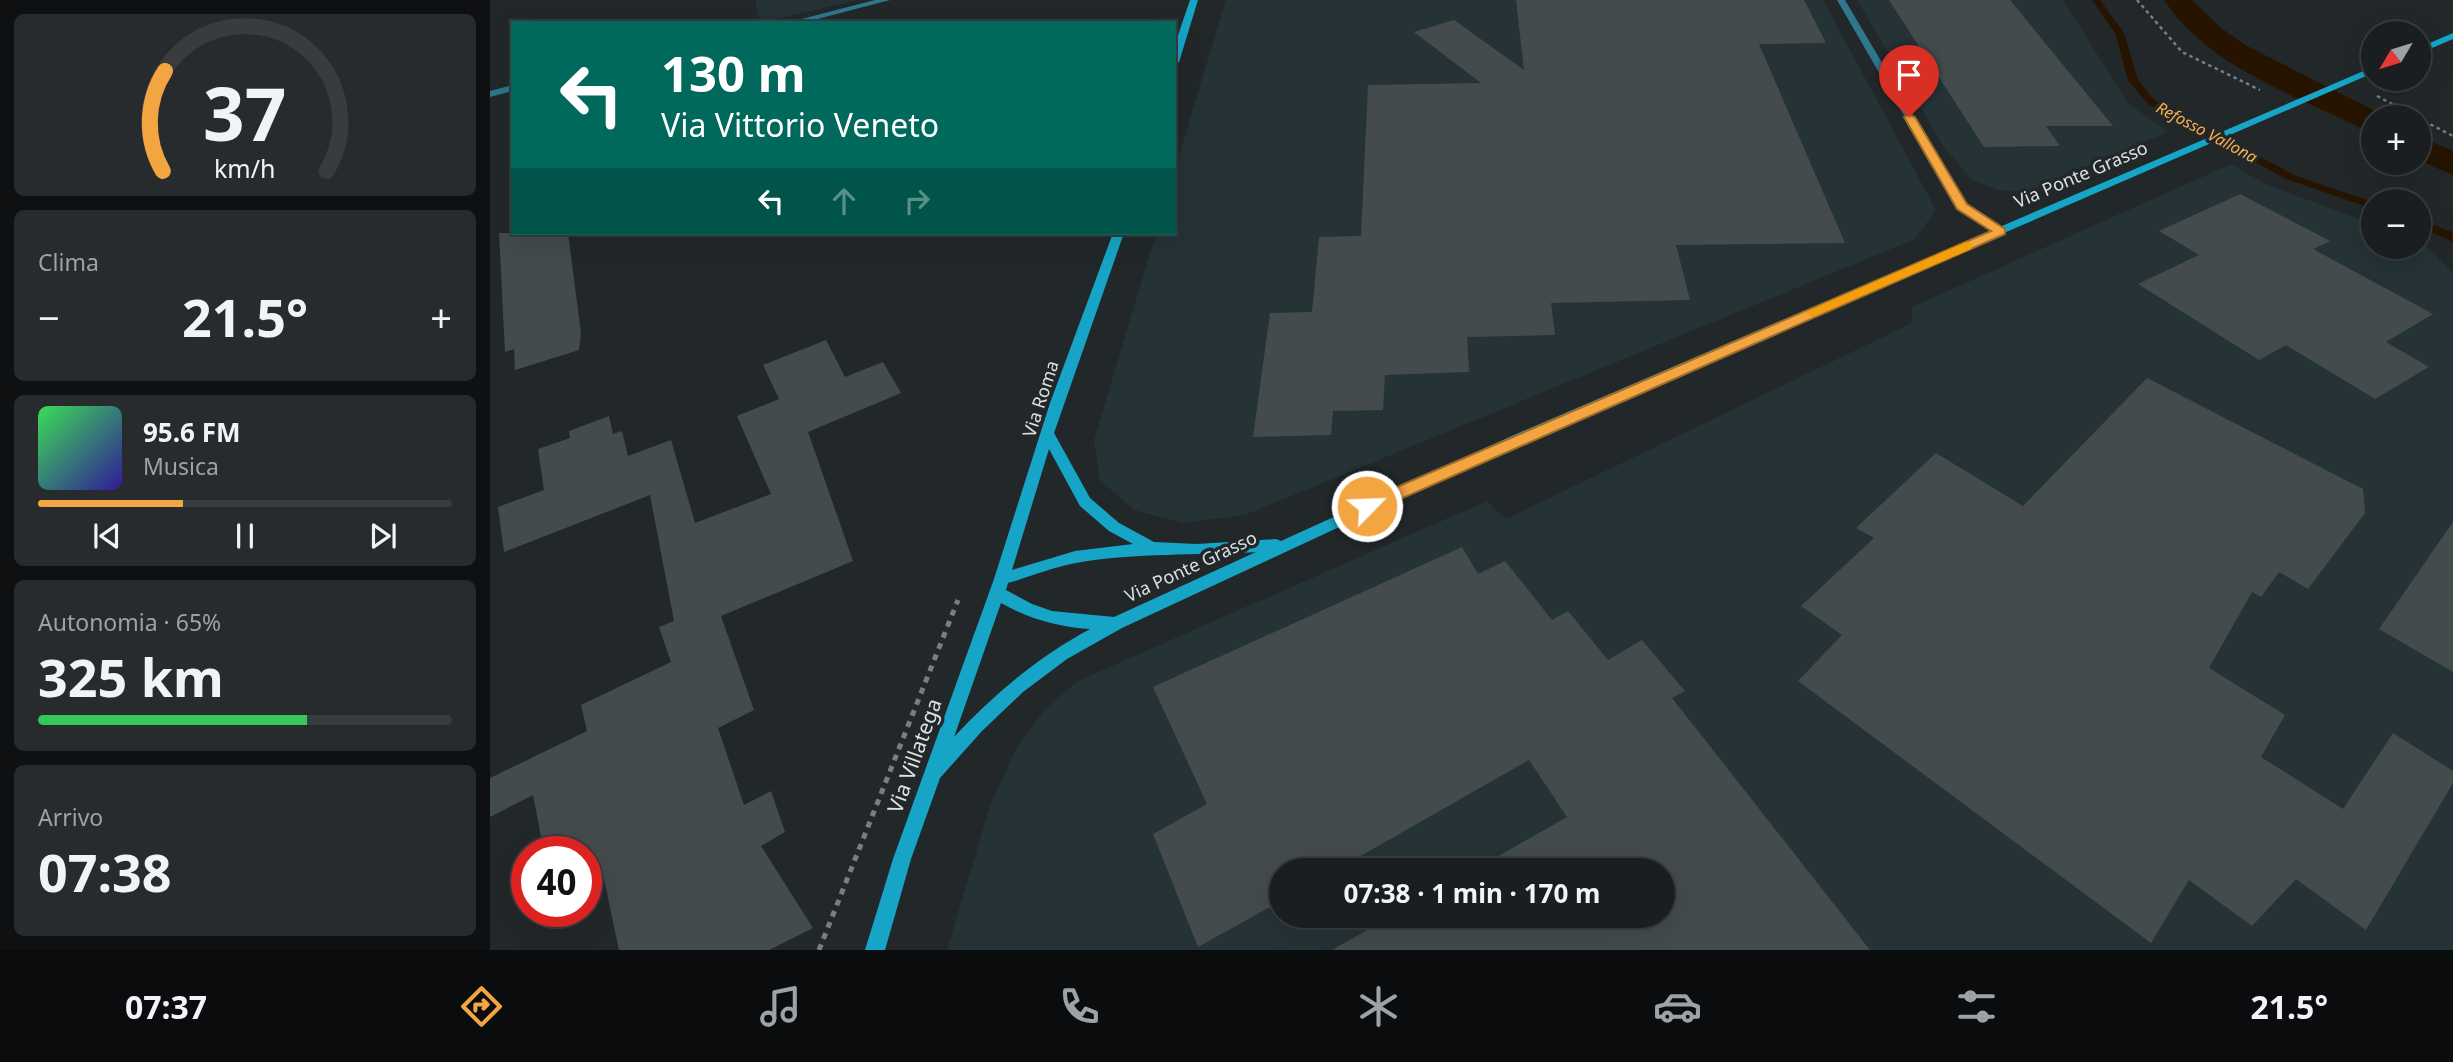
<!DOCTYPE html>
<html lang="it">
<head>
<meta charset="utf-8">
<style>
	:root { --surface:#1a1e20; --page:#272b2d; --text:#f1f3f6; --muted:#9fa2a5; --line:#383c3e; --accent:#f2a541 }
	body { margin:0; font-family:"Noto Sans",sans-serif; background:var(--page); color:var(--text); height:100vh; display:flex; flex-direction:column; font-size:26px; white-space:nowrap }
	* { box-sizing:border-box; margin:0 }
	p { font-size:23px; color:var(--muted) }
	.icon { flex:none; width:38px; height:38px; fill:none; stroke:currentColor; stroke-width:2; stroke-linecap:round; stroke-linejoin:round }
	.map { position:relative; flex:1; overflow:hidden }
	.sheet { display:flex; flex-direction:column; gap:14px; padding:14px; background:#0e1012; width:490px }
	.sheet>* { flex:none }
	.guide { position:absolute; left:21px; top:21px; width:665px; height:214px; border-radius:0px; box-shadow:0 7px 28px #0002,0 0 0 2px var(--line); background:#00695c; color:#fff; overflow:hidden }
	.needle { width:46px; rotate:232deg }
	.buttons { position:absolute; left:1871px; top:21px; display:grid; gap:14px }
	.buttons a { display:grid; place-items:center; width:70px; height:70px; border-radius:50%; background:var(--surface); box-shadow:0 7px 28px #0002,0 0 0 2px var(--line); font-size:35px }
	.speed { position:absolute; left:21px; top:836px; display:flex; gap:14px; font-size:35px; font-weight:700; text-align:center }
	.speed>* { display:grid; place-content:center; width:91px; height:91px; border-radius:50%; background:var(--surface); box-shadow:0 7px 28px #0002,0 0 0 2px var(--line); line-height:1 }
	.speed .limit { border:10px solid #d22; background:#fff; color:#111 }
	.pin { position:absolute; display:grid; place-items:center; width:60px; height:60px; color:#fff; margin:-72px -30px; border-radius:50% 50% 50% 0; rotate:-45deg; box-shadow:0 0 7px #0007 }
	.pin .icon { rotate:45deg }
	.me { position:absolute; width:77px; margin:-38px; rotate:66deg; stroke-linejoin:round; filter:drop-shadow(0 0 5px #0008) }
	.turn { display:flex; align-items:center; gap:24px; height:147px; padding:0 35px; font-size:32px }
	.turn .icon { width:91px; height:91px; stroke-width:2.5 }
	.turn b { display:block; font-size:49px; line-height:60px }
	.lanes { display:flex; align-items:center; height:66px; padding:0 35px; background:#0003; justify-content:center; gap:35px; direction:ltr }
	.lanes .off { opacity:.35 }
	.big { font-size:52px; font-weight:700; line-height:1.1 }
	.sheet .tile { flex:1; display:flex; flex-direction:column; justify-content:center; gap:10px; min-width:0; padding:0 24px; border-radius:10px; background:var(--page) }
	.sheet .dial { align-items:center; gap:0 }
	.dial svg { height:182px; overflow:visible; fill:none; stroke:var(--line); stroke-width:7; stroke-linecap:round; text-anchor:middle }
	.dial text { fill:var(--text); stroke:none }
	.song { display:flex; align-items:center; gap:21px }
	.cover { width:84px; height:84px; border-radius:10px; background:linear-gradient(135deg,hsl(130 70% 55%),hsl(250 70% 35%)) }
	.played { height:7px; border-radius:4px; background:linear-gradient(90deg,var(--accent) 35%,var(--line) 35%) }
	.keys { display:flex; justify-content:space-around; direction:ltr }
	.heat { display:flex; justify-content:space-between; align-items:center; font-size:38px; direction:ltr }
	.charge { height:10px; border-radius:5px; background:linear-gradient(90deg,#34c759 65%,var(--line) 0) }
	.trip { position:absolute; left:779px; top:858px; width:406px; height:70px; border-radius:35px; background:var(--surface); box-shadow:0 7px 28px #0002,0 0 0 2px var(--line); font-weight:700; line-height:70px; text-align:center }
	.tab-bar { display:flex; height:112px; justify-content:space-around; align-items:center; background:#0a0c0d; color:var(--muted) }
	.tab-bar .icon { width:49px; height:49px }
	.tab-bar .current { color:var(--accent) }
	.tab-bar b { font-size:32px; color:var(--text) }
	main { display:flex; flex:1; min-height:0 }
	.map>svg:first-child { display:block }
	.built { fill:#253336; fill-rule:evenodd }
	.lines { fill:none; stroke-linecap:round; stroke-linejoin:round }
	.stream { fill:#261400; fill-rule:evenodd }
	.canal { fill:#261400; fill-rule:evenodd }
	.building { fill:#444b4d }
	.path-far1 { stroke:#797e80; stroke-width:2.5; stroke-dasharray:3.5 3.5; stroke-linecap:butt }
	.path { stroke:#797e80; stroke-width:5; stroke-dasharray:6 6; stroke-linecap:butt }
	.street { fill:#2e778d; fill-rule:evenodd }
	.secondary { fill:#16a5c7; fill-rule:evenodd }
	.route { fill:#f2a541; stroke:#9d6b2a; stroke-width:2 }
	.slow { fill:#f59e0b }
	.labels { text-anchor:middle; stroke-width:7; stroke-linejoin:round; paint-order:stroke }
	.far-water-label { font-size:16px; font-style:italic; fill:#fdaf4c; stroke:#22282a }
	.street-label { font-size:18px; fill:#dde1e2; stroke:#22282a }
	.near-street-label { font-size:21px; fill:#dde1e2; stroke:#22282a }
</style>
</head>
<body>
<main>
<section class="sheet">
<div class="tile dial"><svg viewBox="0 0 100 80">
<path d="M14 69A42 42 0 1 1 86 69"/>
<path d="M14 69A42 42 0 0 1 15 25" stroke="#f2a541"/>
<text x="50" y="56" font-size="32" font-weight="700">37</text>
<text x="50" y="72" font-size="11">km/h</text>
</svg></div>
<div class="tile"><p>Clima</p>
<div class="heat"><a>−</a><b class="big">21.5°</b><a>+</a></div>
</div>
<div class="tile">
<div class="song"><i class="cover"></i><div><b>95.6 FM</b><p>Musica</p></div></div>
<div class="played"></div>
<div class="keys"><svg class="icon" aria-label="previous" viewBox="0 0 24 24"><path d="M18 5L8 12l10 7zM5 5v14"/></svg><svg class="icon" aria-label="pause" viewBox="0 0 24 24"><path d="M8 5v14M16 5v14"/></svg><svg class="icon" aria-label="next" viewBox="0 0 24 24"><path d="M6 5l10 7-10 7zM19 5v14"/></svg></div>
</div>
<div class="tile"><p>Autonomia · 65%</p><b class="big">325 km</b><div class="charge"></div></div>
<div class="tile"><p>Arrivo</p><b class="big">07:38</b></div>
</section>
<div class="map">
<svg width="1963" height="950" viewBox="0 0 1963 950">
	<rect width="100%" height="100%" fill="#22282a"/>
	<g class="built">
		<path d="M265,0H368L270,23Z"/>
		<path d="M736,0H1333L1446,210L1425,239L755,515L694,523L644,510L610,480L604,441L666,233H684V172Z"/>
		<path d="M1367,0H1573L1638,103L1678,132L1534,192L1508,190L1482,180L1453,146Z"/>
		<path d="M1741,164L1777,185L1883,224V247H1928L1929,240L1963,272V950H457L500,806L527,747L554,710L588,681L997,501L1016,519L1422,323V307ZM791,870H1172V915H791Z"/>
	</g>
	<g class="lines">
		<g class="stream">
			<path d="M1602,0H1610L1634,33L1648,80L1664,100L1804,175L1883,202V209L1796,179L1658,104L1638,80L1625,33Z"/>
			<path d="M1928,219L1962,232L1963,242L1928,226Z"/>
		</g>
		<g class="canal">
			<path d="M1674,0H1702L1731,28L1757,46L1897,117H1883V131L1871,128C1802,94 1718,66 1674,0Z"/>
			<path d="M1928,136L1963,151V175L1928,160Z"/>
		</g>
	</g>
	<g class="building">
		<path d="M1026,0H1314L1336,43L1269,44L1355,243L1186,245L1200,300L1061,303L1065,335L977,337L979,372L895,375L893,410L843,411L841,435L763,437L780,313L822,312L829,237L871,236L878,85L991,83L924,32L964,20L1034,70Z"/>
		<path d="M1399,0H1520L1623,126H1556L1570,146L1494,147Z"/>
		<path d="M1750,194L1840,241L1823,249L1943,314L1896,342L1939,367L1885,399L1796,345L1769,360L1648,284L1709,255L1669,231Z"/>
		<path d="M9,233H78L91,333L89,350L25,370L24,349L15,352Z"/>
		<path d="M336,340L355,377L393,362L411,393L318,432L363,561L231,616L264,710L228,728L254,805L281,791L295,832L271,846L323,928L279,950H129L114,879L96,888V852H54L43,795L0,817V778L97,731L91,705L181,662L169,627L184,621L160,495L14,552L8,507L54,490L48,449L80,438L79,431L119,416L123,434L132,431L138,456L181,440L205,523L281,494L247,416L289,399L273,365Z"/>
		<path d="M1657,378L1873,489L1875,513L1818,589L1789,572L1771,597L1762,592L1719,668L1795,715L1771,757L1853,809L1903,733L1963,771V783L1876,930L1806,879L1762,926L1699,880L1661,943L1308,681L1352,635L1311,606L1384,538L1366,528L1446,453L1533,506Z"/>
		<path d="M1963,522V672L1889,629Z"/>
		<path d="M972,547L988,574L1015,561L1062,620L1078,611L1118,660L1152,640L1195,691L1182,698L1380,950H842L904,915H1172V870H984L1077,817L1039,760L846,870H791V901L708,947L663,834L717,804L663,687Z"/>
	</g>
	<g class="lines">
		<g class="path-far1">
			<path d="M1647,0L1692,52L1770,90"/>
			<path d="M1887,96L1927,117"/>
			<path d="M1928,118L1963,136"/>
		</g>
		<path class="path" d="M329,950L468,600"/>
		<g class="street">
			<path d="M385,0H400L312,23H296Z"/>
			<path d="M1347,0H1355L1476,205L1514,229V233H1506L1468,209Z"/>
			<path d="M23,85V91L0,97V91Z"/>
		</g>
		<g class="secondary">
			<path d="M700,0H708L689,62L684,65V47Z"/>
			<path d="M1963,33V39L1928,54V48Z"/>
			<path d="M1883,67V73L1034,441L632,628L577,659L533,692L492,731L450,778L421,859L395,950H375L403,859L504,579L560,403L623,233H634L564,433L600,498L629,523L664,542L707,544L786,539L791,541L1024,435ZM559,449L590,506L619,531L643,544L585,551L522,570ZM766,552L624,617L562,611L542,604L516,590L518,583C540,577 563,567 586,563C646,552 706,556 766,552ZM511,603C539,619 568,627 600,629C548,657 504,694 464,737Z"/>
		</g>
	</g>
	<path class="route" d="M1419,114L1425,117L1477,204L1515,229V234L883,511H872V502L1501,231L1467,209L1414,117Z"/>
	<path class="slow" d="M1476,242L1481,243V249L1327,315L1322,317L1315,312Z"/>
	<g class="labels">
		<g class="far-water-label">
			<text transform="translate(1717 132) rotate(28)" y="6">Refosso Vallona</text>
		</g>
		<g class="street-label">
			<text transform="translate(1591 175) rotate(-23)" y="6">Via Ponte Grasso</text>
			<text transform="translate(551 399) rotate(-72)" y="6">Via Roma</text>
			<text transform="translate(701 567) rotate(-25)" y="6">Via Ponte Grasso</text>
		</g>
		<g class="near-street-label">
			<text transform="translate(425 756) rotate(-70)" y="7">Via Villatega</text>
		</g>
	</g>
</svg>
<div class="buttons">
<a><svg class="needle" viewBox="-14 -14 28 28"><path d="M0-13l5 13h-10z" fill="#e53935"/><path d="M0 13l5-13h-10z" fill="#9fa2a5"/></svg></a>
<a>+</a>
<a>−</a>
</div>
<div class="speed"><div class="limit">40</div></div>
<div class="pin" style="left:1419px;top:117px;background:#d93025"><svg class="icon" aria-label="arrive" viewBox="0 0 24 24"><path d="M6 21V4h12l-3 4 3 4H6"/></svg></div>
<svg class="me" style="left:877px;top:506px" viewBox="-20 -20 40 40"><circle r="17" fill="#f2a541" stroke="#fff" stroke-width="3"/><path d="M0-11L8 9 0 5-8 9z" fill="#fff"/></svg>
<div class="trip">07:38 · 1 min · 170 m</div>
<div class="guide">
<div class="turn"><svg class="icon" aria-label="left" viewBox="0 0 24 24"><path d="M17 20v-9H6M10 6l-5 5 5 5"/></svg><div><b>130 m</b>Via Vittorio Veneto</div></div>
<div class="lanes"><svg class="icon" aria-label="left" viewBox="0 0 24 24"><path d="M17 20v-9H6M10 6l-5 5 5 5"/></svg><svg class="icon off" aria-label="ahead" viewBox="0 0 24 24"><path d="M12 20V5M6 11l6-6 6 6"/></svg><svg class="icon off" aria-label="right" viewBox="0 0 24 24"><path d="M7 20v-9h11M14 6l5 5-5 5"/></svg></div>
</div>
</div>
</main>
<nav class="tab-bar">
<b>07:37</b>
<svg class="icon current" aria-label="directions" viewBox="0 0 24 24"><path d="M12 3l9 9-9 9-9-9zM9 14v-3h6M13 9l2 2-2 2"/></svg>
<svg class="icon" aria-label="music" viewBox="0 0 24 24"><path d="M9 18V5l10-2v13"/><circle cx="6" cy="18" r="3"/><circle cx="16" cy="16" r="3"/></svg>
<svg class="icon" aria-label="phone" viewBox="0 0 24 24"><path d="M5 4h4l2 5-3 2q2 4 5 5l2-3 5 2v4C11 20 4 13 5 4z"/></svg>
<svg class="icon" aria-label="climate" viewBox="0 0 24 24"><path d="M12 3v18M4 7l16 10M4 17L20 7"/></svg>
<svg class="icon" aria-label="car" viewBox="0 0 24 24"><path d="M5 17H2v-5l4-1 3-4h7l3 4 3 1v5h-3M9 17h6M6 11h13"/><circle cx="7" cy="17" r="2"/><circle cx="17" cy="17" r="2"/></svg>
<svg class="icon" aria-label="filters" viewBox="0 0 24 24"><path d="M4 7h16M4 17h16"/><circle cx="9" cy="7" r="2"/><circle cx="15" cy="17" r="2"/></svg>
<b>21.5°</b>
</nav>
</body>
</html>
